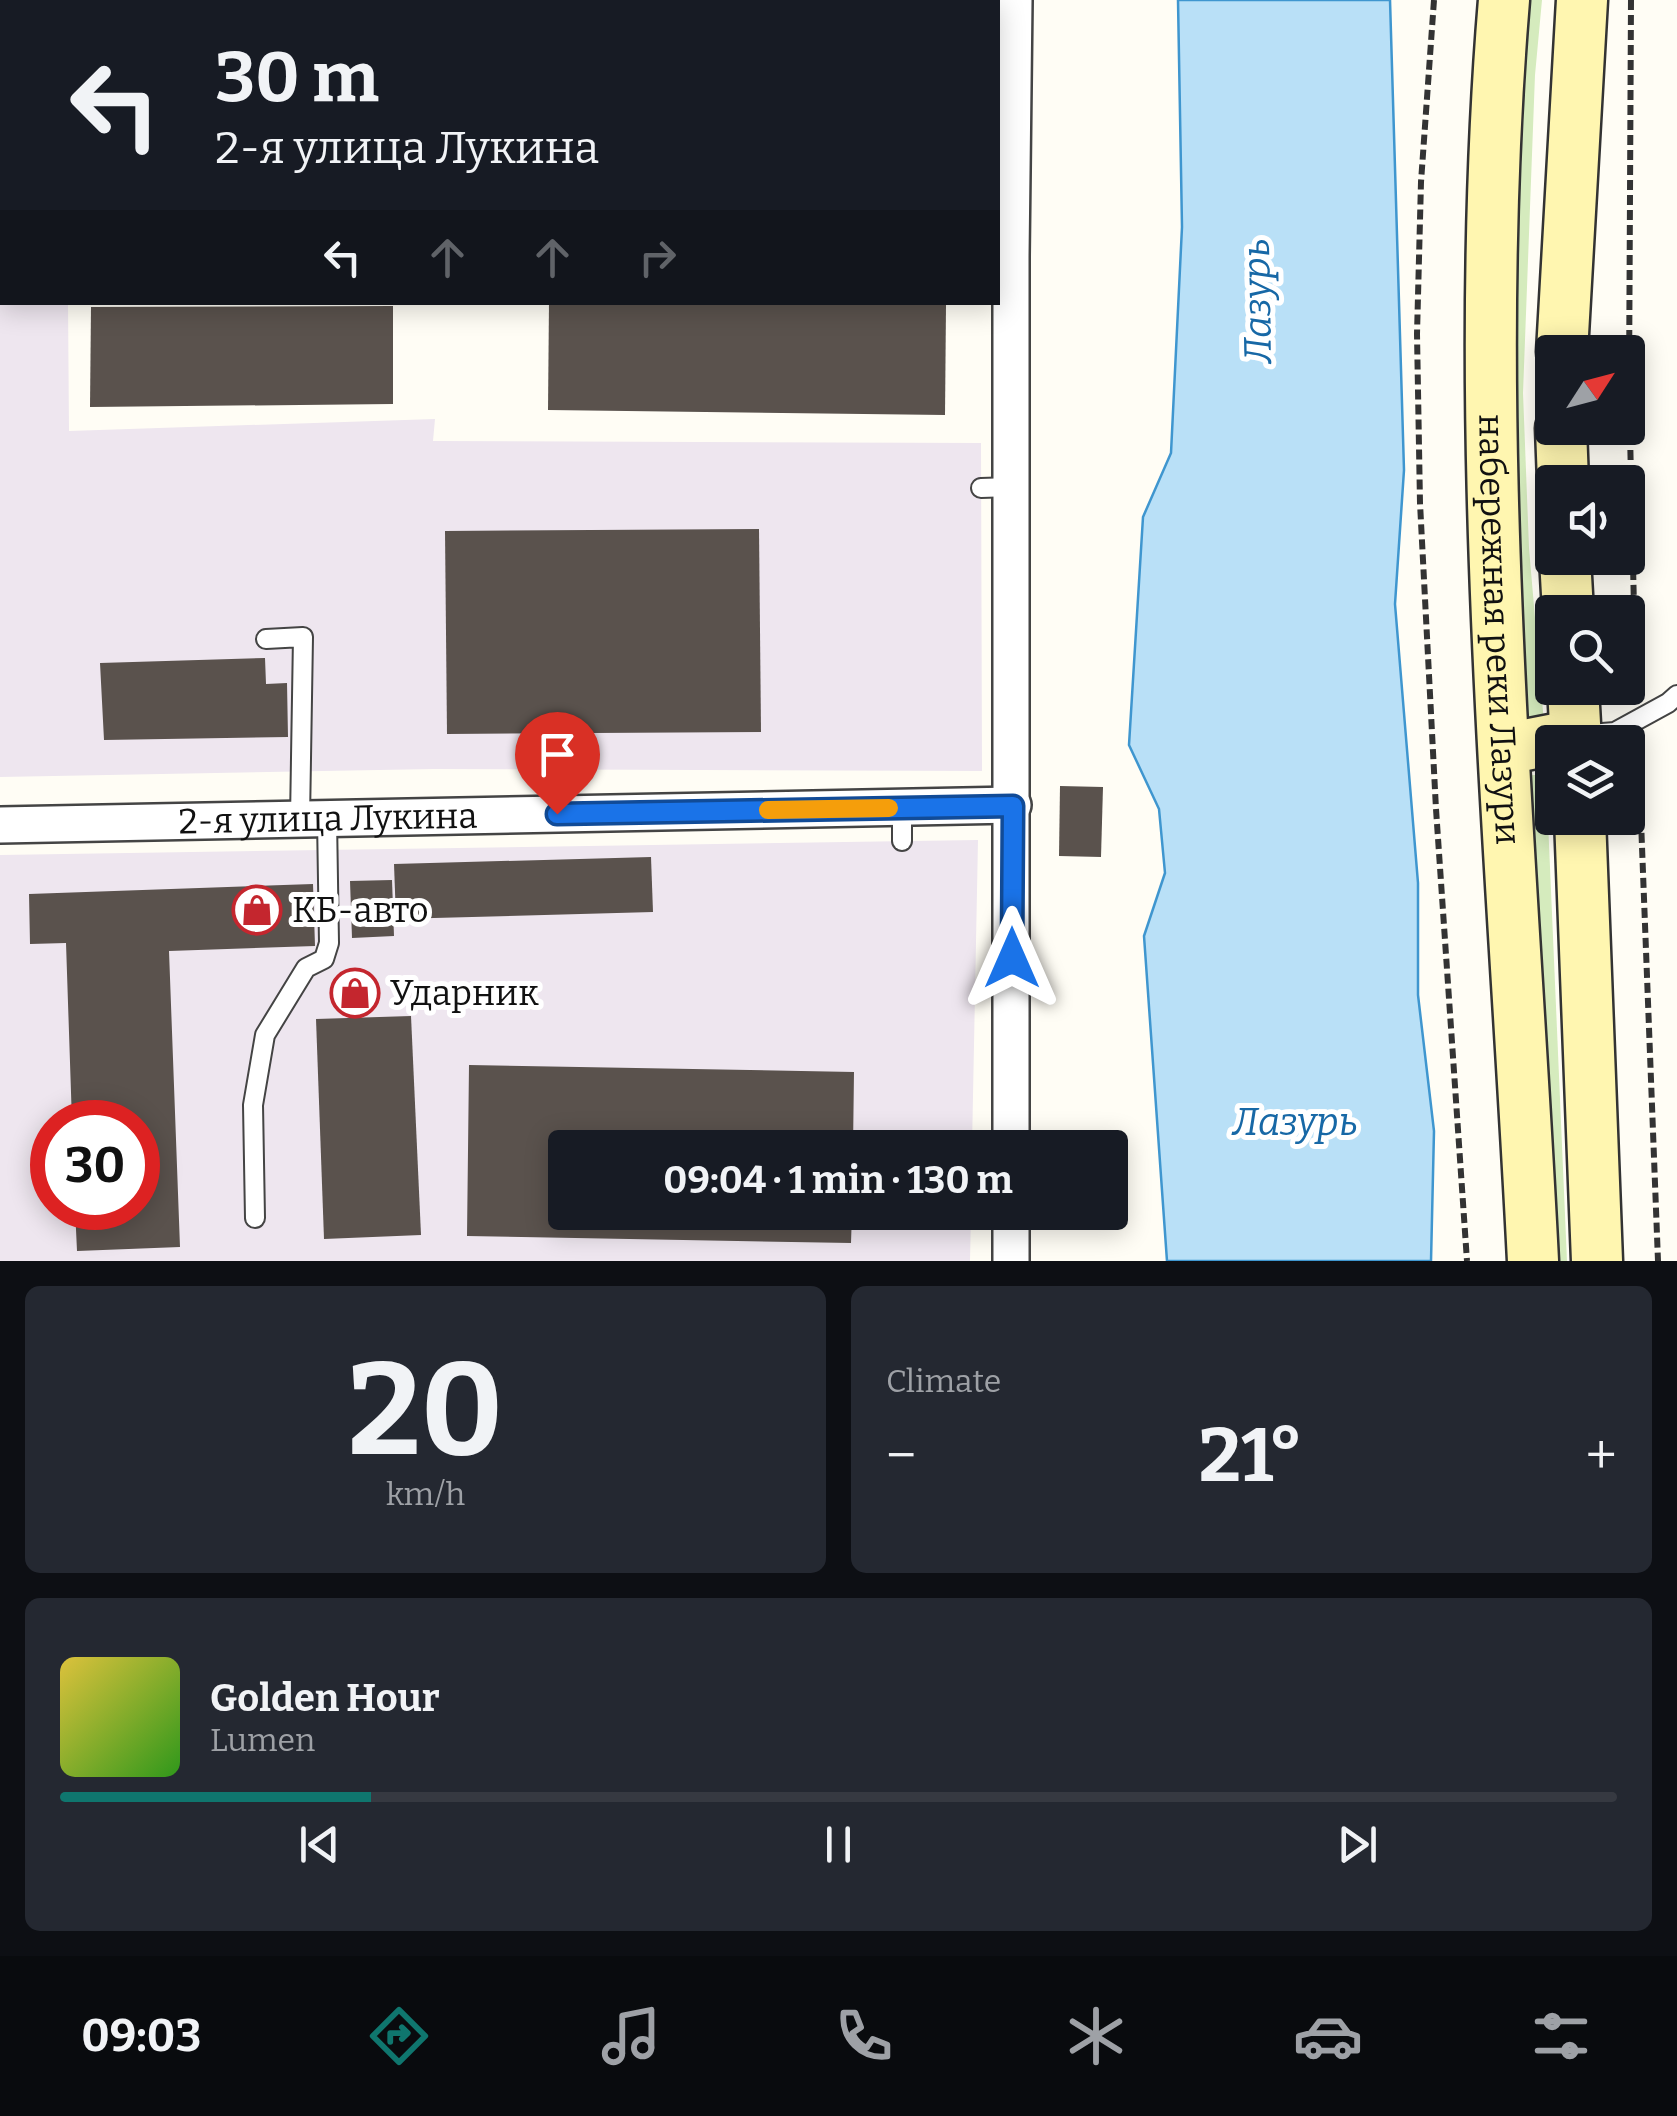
<!DOCTYPE html>
<html lang="en">
<head>
<meta charset="utf-8">
<style>
	:root { --surface:#171b24; --page:#242831; --text:#f1f3f6; --muted:#9ea1a6; --line:#363941; --accent:#0f766e }
	body { margin:0; font-family:Bitter,serif; background:var(--page); color:var(--text); height:100vh; display:flex; flex-direction:column; font-size:38px; white-space:nowrap }
	* { box-sizing:border-box; margin:0 }
	p { font-size:32px; color:var(--muted) }
	.icon { flex:none; width:55px; height:55px; fill:none; stroke:currentColor; stroke-width:2; stroke-linecap:round; stroke-linejoin:round }
	.map { position:relative; height:1261px; overflow:hidden }
	.side { display:flex; flex-direction:column; gap:25px; padding:25px; background:#0d0f14; flex:1 }
	.side>* { flex:none }
	.hud { position:absolute; left:0px; top:0px; width:1000px; height:305px; box-shadow:0 5px 25px #0003; background:#171b24; color:var(--text); overflow:hidden }
	.needle { width:65px; rotate:54deg }
	.tools { position:absolute; left:1535px; top:335px; display:grid; gap:20px }
	.tools a { display:grid; place-items:center; width:110px; height:110px; border-radius:10px; background:var(--surface); box-shadow:0 5px 25px #0003; font-size:50px }
	.speed { position:absolute; left:30px; top:1100px; display:flex; gap:20px; font-size:50px; font-weight:700; text-align:center }
	.speed>* { display:grid; place-content:center; width:130px; height:130px; border-radius:50%; background:var(--surface); box-shadow:0 5px 25px #0003; line-height:1 }
	.speed .limit { border:15px solid #d22; background:#fff; color:#111 }
	.pin { position:absolute; display:grid; place-items:center; width:85px; height:85px; color:#fff; margin:-102px -42px; border-radius:50% 50% 50% 0; rotate:-45deg; box-shadow:0 0 10px #0007 }
	.pin .icon { rotate:45deg }
	.me { position:absolute; width:110px; margin:-55px; rotate:0deg; stroke-linejoin:round; filter:drop-shadow(0 0 8px #0008) }
	.turn { display:flex; align-items:center; gap:35px; height:210px; padding:0 50px; font-size:45px }
	.turn .icon { width:130px; height:130px; stroke-width:2.5 }
	.turn b { display:block; font-size:70px; line-height:85px }
	.lanes { display:flex; align-items:center; height:95px; padding:0 50px; background:#0003; justify-content:center; gap:50px; direction:ltr }
	.lanes .off { opacity:.35 }
	.big { font-size:75px; font-weight:700; line-height:1.1 }
	.side .card { flex:1; display:flex; flex-direction:column; justify-content:center; gap:15px; min-width:0; padding:0 35px; border-radius:15px; background:var(--page) }
	.side .dial { align-items:center; gap:0 }
	.dial b { font-size:130px; line-height:1 }
	.song { display:flex; align-items:center; gap:30px }
	.cover { width:120px; height:120px; border-radius:15px; background:linear-gradient(135deg,hsl(50 70% 55%),hsl(110 70% 35%)) }
	.played { height:10px; border-radius:5px; background:linear-gradient(90deg,var(--accent) 20%,var(--line) 20%) }
	.keys { display:flex; justify-content:space-around; direction:ltr }
	.heat { display:flex; justify-content:space-between; align-items:center; font-size:55px; direction:ltr }
	.side .tiles { flex:1; display:grid; gap:25px; grid-template-columns:1fr 1fr }
	.card:last-child { grid-column:span 2 }
	.trip { position:absolute; left:548px; top:1130px; width:580px; height:100px; border-radius:10px; background:var(--surface); box-shadow:0 5px 25px #0003; font-weight:700; line-height:100px; text-align:center }
	.tabs { display:flex; height:160px; justify-content:space-around; align-items:center; background:#090b0e; color:var(--muted) }
	.tabs .icon { width:70px; height:70px }
	.tabs .current { color:var(--accent) }
	.tabs b { font-size:45px; color:var(--text) }
	.map>svg:first-child { display:block }
	.industrial { fill:#eee6ef; fill-rule:evenodd }
	.green { fill:#d5ebbd }
	.water { fill:#b9e0f7; stroke:#3f96cf; stroke-width:2.5 }
	.building { fill:#5a524d }
	.lines { fill:none; stroke-linecap:round; stroke-linejoin:round }
	.service-casing { stroke:#444; stroke-width:22 }
	.minor-casing { stroke:#444; stroke-width:40 }
	.secondary-casing { stroke:#333; stroke-width:55 }
	.path { stroke:#333; stroke-width:6; stroke-dasharray:10 5; stroke-linecap:butt }
	.service { stroke:#fff; stroke-width:18 }
	.minor { stroke:#fff; stroke-width:35 }
	.secondary { stroke:#fff6b0; stroke-width:50 }
	.route-casing { stroke:#114b97; stroke-width:25 }
	.route { stroke:#1a73e8; stroke-width:18 }
	.slow { stroke:#f59e0b; stroke-width:18 }
	.labels { text-anchor:middle; stroke-width:10; stroke-linejoin:round; paint-order:stroke }
	.street-label { font-size:35px; fill:#111; stroke:#fff }
	.poi-label { font-size:35px; fill:#111; stroke:#fff; text-anchor:start }
	.water-label { font-size:38px; font-style:italic; fill:#1768a6; stroke:#fff }
</style>
</head>
<body>
<div class="map">
<svg width="1677" height="1261" viewBox="0 0 1677 1261">
	<rect width="100%" height="100%" fill="#fffdf5"/>
	<g class="industrial">
		<path d="M0,239H2V302L68,303L69,431L435,419L433,441L981,443L982,771L434,769L0,777Z"/>
		<path d="M978,840L972,1147L565,1148V1212L971,1213L970,1261H0V855ZM52,1122H138V1208H52Z"/>
	</g>
	<g class="green">
		<path d="M1527,0H1542L1535,75L1523,393L1529,548L1544,723L1527,724L1511,515L1520,88Z"/>
		<path d="M1530,775H1546L1567,1261H1552Z"/>
	</g>
	<path class="water" d="M1178,0H1390L1404,470L1395,604L1418,883V995L1434,1131L1431,1261H1167L1144,936L1165,873L1159,809L1129,745L1143,517L1171,453L1182,227Z"/>
	<g class="building">
		<path d="M549,302L946,305L945,415L548,410Z"/>
		<path d="M393,306V404L90,407L91,307Z"/>
		<path d="M759,529L761,732L447,734L445,531Z"/>
		<path d="M265,658L266,684L287,683L288,737L104,740L100,663Z"/>
		<path d="M1060,786L1103,787L1101,857L1059,856Z"/>
		<path d="M651,857L653,912L396,919L394,864Z"/>
		<path d="M392,880L394,936L352,938L350,881Z"/>
		<path d="M313,884L315,946L169,951L180,1247L77,1251L75,1208H138V1122H72L66,943L30,944L29,894Z"/>
		<path d="M411,1016L421,1235L324,1239L316,1019Z"/>
		<path d="M469,1065L854,1072L853,1148H565V1212H852L851,1243L467,1236Z"/>
	</g>
	<g class="lines">
		<g class="service-casing">
			<g id="service">
				<path d="M981,488L1011,487"/>
				<path d="M266,639L303,637L300,819"/>
				<path d="M1577,735L1615,732L1668,703L1677,695"/>
				<path d="M902,808V841"/>
				<path d="M255,1218L253,1105L265,1035L306,968L324,959L329,943L327,819"/>
			</g>
		</g>
		<g class="minor-casing">
			<g id="minor">
				<path d="M0,204H2"/>
				<path id="s1" d="M0,825L1013,805"/>
				<path d="M1011,1148V257L1014,0"/>
				<path d="M1011,1261V1212"/>
			</g>
		</g>
		<g class="secondary-casing">
			<g id="secondary">
				<path id="s2" d="M1504,0C1469,420 1512,841 1533,1261"/>
				<path d="M1562,352L1582,0"/>
				<path d="M1561,428L1563,482"/>
				<path d="M1565,558L1568,612"/>
				<path d="M1573,688L1576,742"/>
				<path d="M1505,749L1576,735"/>
				<path d="M1580,818L1597,1261"/>
			</g>
		</g>
		<g class="path">
			<path d="M1434,0L1421,182L1417,334L1420,503L1436,809L1467,1261"/>
			<path d="M1631,0L1629,390L1636,695"/>
			<path d="M1638,743L1658,1261"/>
		</g>
		<use href="#service" class="service"/>
		<use href="#minor" class="minor"/>
		<use href="#secondary" class="secondary"/>
	</g>
	<g class="lines">
		<g class="route-casing">
			<path id="route" d="M557,814L1013,806L1012,958"/>
		</g>
		<use href="#route" class="route"/>
		<path class="slow" d="M768,810L889,808"/>
	</g>
	<defs>
		<g id="shop-ring" transform="scale(2.5)"><circle r="9.5" fill="#fff" stroke="#c4262e" stroke-width="1.5"/><path d="M-5-2.5h2.3a2.7 3.5 0 0 1 5.4 0H5L5.5 6h-11ZM-1.5-2.5h3a1.5 2.3 0 0 0-3 0Z" fill="#c4262e"/></g>
	</defs>
	<g fill-rule="evenodd">
		<use href="#shop-ring" x="257" y="910"/>
		<use href="#shop-ring" x="355" y="993"/>
	</g>
	<g class="labels">
		<g class="street-label">
			<text dy="12" stroke="none"><textPath href="#s2" startOffset="630">набережная реки Лазури</textPath></text>
			<text dy="12" stroke="none"><textPath href="#s1" startOffset="328">2-я улица Лукина</textPath></text>
		</g>
		<g class="poi-label">
			<text x="292" y="922">КБ-авто</text>
			<text x="390" y="1005">Ударник</text>
		</g>
		<g class="water-label">
			<text transform="translate(1257 301) rotate(-91)" y="13">Лазурь</text>
			<text x="1295" y="1135">Лазурь</text>
		</g>
	</g>
</svg>
<div class="tools">
<a><svg class="needle" viewBox="-14 -14 28 28"><path d="M0-13l5 13h-10z" fill="#e53935"/><path d="M0 13l5-13h-10z" fill="#9ea1a6"/></svg></a>
<a><svg class="icon" aria-label="sound" viewBox="0 0 24 24"><path d="M4 9h4l5-4v14l-5-4H4zM17 9q2 3 0 6"/></svg></a>
<a><svg class="icon" aria-label="search" viewBox="0 0 24 24"><circle cx="10" cy="10" r="6"/><path d="M15 15l6 6"/></svg></a>
<a><svg class="icon" aria-label="layers" viewBox="0 0 24 24"><path d="M12 4l9 5-9 5-9-5zM3 14l9 5 9-5"/></svg></a>
</div>
<div class="speed"><div class="limit">30</div></div>
<div class="pin" style="left:557px;top:814px;background:#d93025"><svg class="icon" aria-label="arrive" viewBox="0 0 24 24"><path d="M6 21V4h12l-3 4 3 4H6"/></svg></div>
<svg class="me" style="left:1012px;top:958px" viewBox="-20 -20 40 40"><path d="M0-17L14 15 0 8-14 15z" fill="#1a73e8" stroke="#fff" stroke-width="4"/></svg>
<div class="trip">09:04 · 1 min · 130 m</div>
<div class="hud">
<div class="turn"><svg class="icon" aria-label="left" viewBox="0 0 24 24"><path d="M17 20v-9H6M10 6l-5 5 5 5"/></svg><div><b>30 m</b>2-я улица Лукина</div></div>
<div class="lanes"><svg class="icon" aria-label="left" viewBox="0 0 24 24"><path d="M17 20v-9H6M10 6l-5 5 5 5"/></svg><svg class="icon off" aria-label="ahead" viewBox="0 0 24 24"><path d="M12 20V5M6 11l6-6 6 6"/></svg><svg class="icon off" aria-label="ahead" viewBox="0 0 24 24"><path d="M12 20V5M6 11l6-6 6 6"/></svg><svg class="icon off" aria-label="right" viewBox="0 0 24 24"><path d="M7 20v-9h11M14 6l5 5-5 5"/></svg></div>
</div>
</div>
<section class="side">
<div class="tiles">
<div class="card dial"><b>20</b><p>km/h</p></div>
<div class="card"><p>Climate</p>
<div class="heat"><a>−</a><b class="big">21°</b><a>+</a></div>
</div>
<div class="card">
<div class="song"><i class="cover"></i><div><b>Golden Hour</b><p>Lumen</p></div></div>
<div class="played"></div>
<div class="keys"><svg class="icon" aria-label="previous" viewBox="0 0 24 24"><path d="M18 5L8 12l10 7zM5 5v14"/></svg><svg class="icon" aria-label="pause" viewBox="0 0 24 24"><path d="M8 5v14M16 5v14"/></svg><svg class="icon" aria-label="next" viewBox="0 0 24 24"><path d="M6 5l10 7-10 7zM19 5v14"/></svg></div>
</div>
</div>
</section>
<nav class="tabs">
<b>09:03</b>
<svg class="icon current" aria-label="directions" viewBox="0 0 24 24"><path d="M12 3l9 9-9 9-9-9zM9 14v-3h6M13 9l2 2-2 2"/></svg>
<svg class="icon" aria-label="music" viewBox="0 0 24 24"><path d="M9 18V5l10-2v13"/><circle cx="6" cy="18" r="3"/><circle cx="16" cy="16" r="3"/></svg>
<svg class="icon" aria-label="phone" viewBox="0 0 24 24"><path d="M5 4h4l2 5-3 2q2 4 5 5l2-3 5 2v4C11 20 4 13 5 4z"/></svg>
<svg class="icon" aria-label="climate" viewBox="0 0 24 24"><path d="M12 3v18M4 7l16 10M4 17L20 7"/></svg>
<svg class="icon" aria-label="car" viewBox="0 0 24 24"><path d="M5 17H2v-5l4-1 3-4h7l3 4 3 1v5h-3M9 17h6M6 11h13"/><circle cx="7" cy="17" r="2"/><circle cx="17" cy="17" r="2"/></svg>
<svg class="icon" aria-label="filters" viewBox="0 0 24 24"><path d="M4 7h16M4 17h16"/><circle cx="9" cy="7" r="2"/><circle cx="15" cy="17" r="2"/></svg>
</nav>
</body>
</html>
